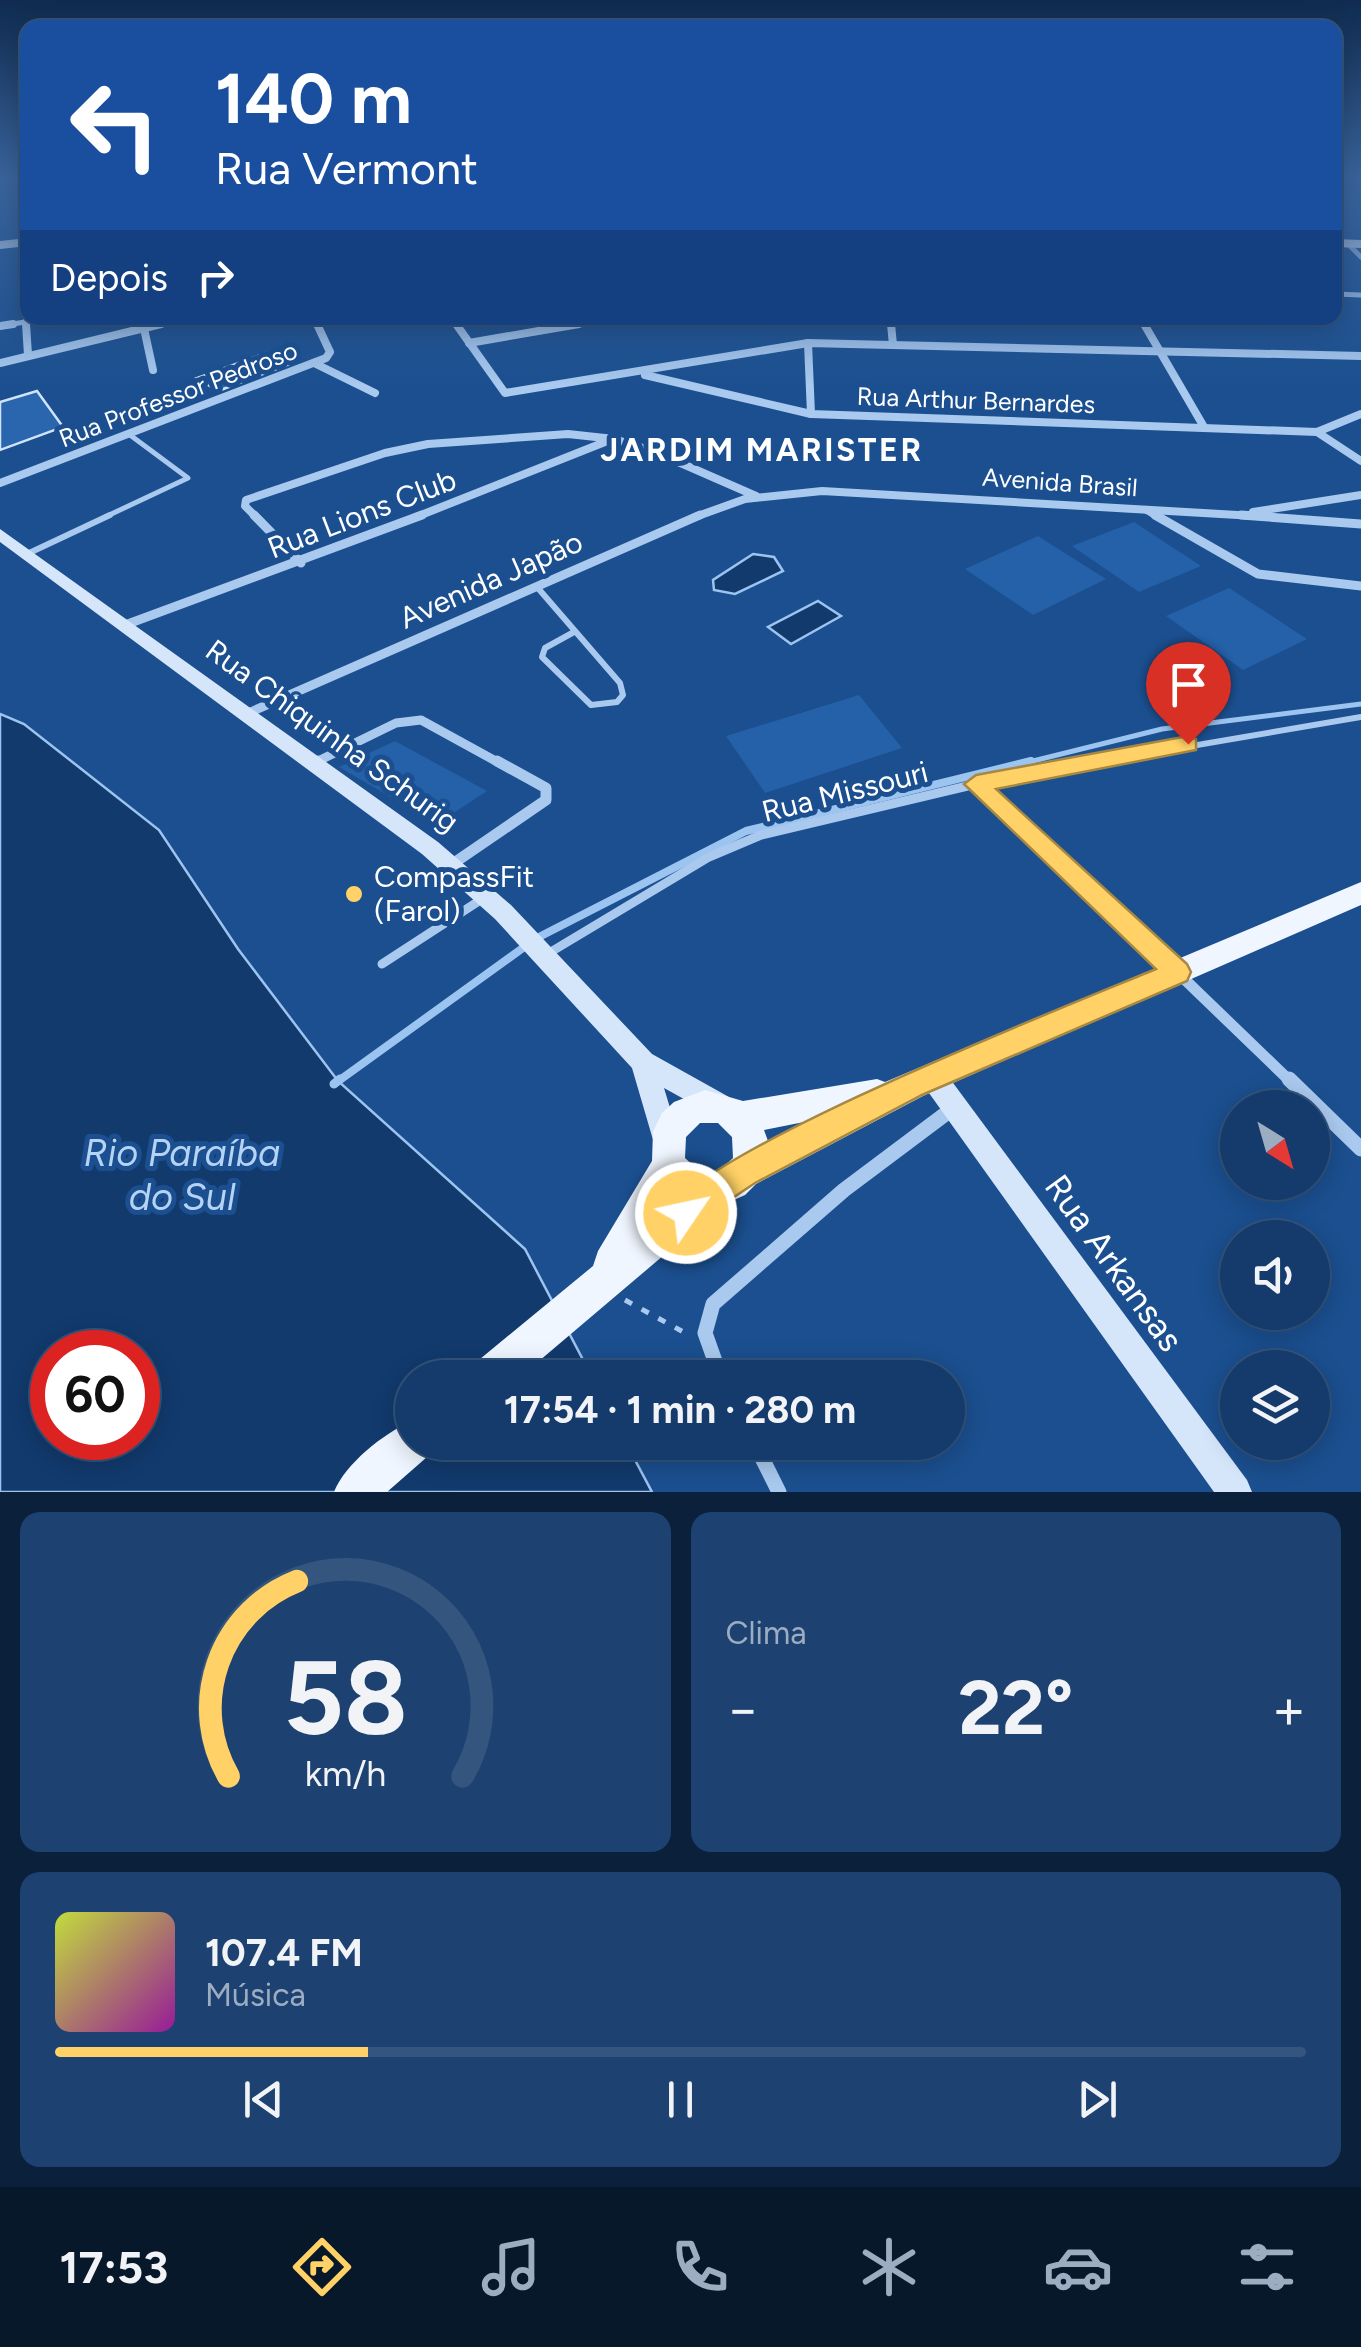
<!DOCTYPE html>
<html lang="pt">
<head>
<meta charset="utf-8">
<style>
	:root { --surface:#143b6b; --page:#1d4271; --text:#f1f3f6; --muted:#9dadc1; --line:#33557e; --accent:#ffd166 }
	body { margin:0; font-family:Figtree,sans-serif; background:var(--page); color:var(--text); height:100vh; display:flex; flex-direction:column; font-size:38px; white-space:nowrap }
	* { box-sizing:border-box; margin:0 }
	p { font-size:32px; color:var(--muted) }
	.icon { flex:none; width:55px; height:55px; fill:none; stroke:currentColor; stroke-width:2; stroke-linecap:round; stroke-linejoin:round }
	.map { position:relative; height:1492px; overflow:hidden }
	.drawer { display:flex; flex-direction:column; gap:20px; padding:20px; background:#0b203b; flex:1 }
	.drawer>* { flex:none }
	.hud { position:absolute; left:20px; top:20px; width:1322px; height:305px; border-radius:20px; box-shadow:0 5px 25px #0003,0 0 0 2px var(--line); background:#1a4fa0; color:#fff; overflow:hidden }
	.needle { width:65px; rotate:143deg }
	.tools { position:absolute; left:1220px; top:1090px; display:grid; gap:20px }
	.tools a { display:grid; place-items:center; width:110px; height:110px; border-radius:50%; background:var(--surface); box-shadow:0 5px 25px #0003,0 0 0 2px var(--line); font-size:50px }
	.speed { position:absolute; left:30px; top:1330px; display:flex; gap:20px; font-size:50px; font-weight:700; text-align:center }
	.speed>* { display:grid; place-content:center; width:130px; height:130px; border-radius:50%; background:var(--surface); box-shadow:0 5px 25px #0003,0 0 0 2px var(--line); line-height:1 }
	.speed .limit { border:15px solid #d22; background:#fff; color:#111 }
	.pin { position:absolute; display:grid; place-items:center; width:85px; height:85px; color:#fff; margin:-102px -42px; border-radius:50% 50% 50% 0; rotate:-45deg; box-shadow:0 0 10px #0007 }
	.pin .icon { rotate:45deg }
	.me { position:absolute; width:110px; margin:-55px; rotate:56deg; stroke-linejoin:round; filter:drop-shadow(0 0 8px #0008) }
	.turn { display:flex; align-items:center; gap:35px; height:210px; padding:0 30px; font-size:45px }
	.turn .icon { width:130px; height:130px; stroke-width:2.5 }
	.turn b { display:block; font-size:70px; line-height:85px }
	.then { display:flex; align-items:center; height:95px; padding:0 30px; background:#0003; gap:20px; font-size:38px }
	.big { font-size:75px; font-weight:700; line-height:1.1 }
	.drawer .tile { flex:1; display:flex; flex-direction:column; justify-content:center; gap:15px; min-width:0; padding:0 35px; border-radius:20px; background:var(--page) }
	.drawer .dial { align-items:center; gap:0 }
	.dial svg { height:260px; overflow:visible; fill:none; stroke:var(--line); stroke-width:7; stroke-linecap:round; text-anchor:middle }
	.dial text { fill:var(--text); stroke:none }
	.song { display:flex; align-items:center; gap:30px }
	.cover { width:120px; height:120px; border-radius:15px; background:linear-gradient(135deg,hsl(70 70% 55%),hsl(300 70% 35%)) }
	.played { height:10px; border-radius:5px; background:linear-gradient(90deg,var(--accent) 25%,var(--line) 25%) }
	.keys { display:flex; justify-content:space-around; direction:ltr }
	.heat { display:flex; justify-content:space-between; align-items:center; font-size:55px; direction:ltr }
	.drawer .tiles { flex:1; display:grid; gap:20px; grid-template-columns:1fr 1fr }
	.tile:last-child { grid-column:span 2 }
	.trip { position:absolute; left:395px; top:1360px; width:570px; height:100px; border-radius:50px; background:var(--surface); box-shadow:0 5px 25px #0003,0 0 0 2px var(--line); font-weight:700; line-height:100px; text-align:center }
	.tabs { display:flex; height:160px; justify-content:space-around; align-items:center; background:#08182b; color:var(--muted) }
	.tabs .icon { width:70px; height:70px }
	.tabs .selected { color:var(--accent) }
	.tabs b { font-size:45px; color:var(--text) }
	.map>svg:first-child { display:block }
	.green { fill:#2461a8 }
	.water { fill:#123a6d; stroke:#9cc4f0; stroke-width:2.5; fill-rule:evenodd }
	.lines { fill:none; stroke-linecap:round; stroke-linejoin:round }
	.stream-far2 { stroke:#9cc4f0; stroke-width:5 }
	.stream-far1 { stroke:#9cc4f0; stroke-width:8 }
	.stream { stroke:#9cc4f0; stroke-width:9 }
	.building { fill:#2a66ad; stroke:#cfe3fa; stroke-width:2.5 }
	.path { stroke:#a9c9ee; stroke-width:5; stroke-dasharray:8 11; stroke-linecap:butt }
	.lane-far2 { stroke:#a9c9ee; stroke-width:5 }
	.lane-far1 { stroke:#a9c9ee; stroke-width:6 }
	.lane { stroke:#a9c9ee; stroke-width:9 }
	.street-far4 { stroke:#a9c9ee; stroke-width:5 }
	.street-far3 { stroke:#a9c9ee; stroke-width:8 }
	.street-far2 { stroke:#a9c9ee; stroke-width:9 }
	.street-far1 { stroke:#a9c9ee; stroke-width:11 }
	.street { stroke:#a9c9ee; stroke-width:15 }
	.secondary { fill:#d6e6fa; fill-rule:evenodd }
	.primary { fill:#f0f6ff; fill-rule:evenodd }
	.route { fill:#ffd166; stroke:#a68842; stroke-width:2.5 }
	.poi-dot { fill:#ffd166; stroke:#1b4f8f; stroke-width:4 }
	.labels { text-anchor:middle; stroke-width:10; stroke-linejoin:round; paint-order:stroke }
	.far-street-label { font-size:25px; fill:#fff; stroke:#1b4f8f }
	.street-label { font-size:30px; fill:#fff; stroke:#1b4f8f }
	.poi-label { font-size:30px; fill:#fff; stroke:#1b4f8f; text-anchor:start }
	.far-district-label { font-size:32px; font-weight:bold; letter-spacing:2.5px; fill:#fff; stroke:#1b4f8f }
	.near-street-label { font-size:35px; fill:#fff; stroke:#1b4f8f }
	.near-water-label { font-size:38px; font-style:italic; fill:#b5d3f5; stroke:#1b4f8f }
</style>
</head>
<body>
<div class="map">
<svg width="1361" height="1492" viewBox="0 0 1361 1492">
	<rect width="100%" height="100%" fill="#1b4f8f"/>
	<g class="green">
		<path d="M1134,522L1201,566L1139,592L1072,546Z"/>
		<path d="M1038,536L1106,579L1033,615L965,569Z"/>
		<path d="M1229,588L1307,639L1243,670L1166,616Z"/>
		<path d="M859,695L902,748L765,793L726,736Z"/>
		<path d="M395,741L487,791L437,824L339,767Z"/>
	</g>
	<g class="water">
		<path d="M753,554L774,557L783,571L735,594L714,590L713,580Z"/>
		<path d="M818,601L841,616L791,644L768,627Z"/>
		<path d="M0,714L24,724L159,830L238,949L338,1081L525,1249L592,1377L412,1378V1442L626,1443L652,1492H0ZM52,1352H138V1438H52Z"/>
	</g>
	<g class="lines">
		<path class="stream-far2" d="M1021,764L1162,729L1361,704"/>
		<g class="stream-far1">
			<path d="M537,938L746,831L1031,761"/>
			<path d="M337,1082L527,945"/>
		</g>
		<path class="stream" d="M334,1084L340,1079"/>
	</g>
	<g class="building">
		<path d="M266,353L287,365L218,391L197,378Z"/>
		<path d="M37,391L63,427L0,450V402Z"/>
	</g>
	<g class="lines">
		<path class="path" d="M625,1300L687,1334"/>
		<path class="lane-far2" d="M105,517L188,478L130,435"/>
		<g class="lane-far1">
			<path d="M27,554L110,515"/>
			<path d="M537,587L620,683L623,695L617,702L591,705L542,657L545,648L574,632"/>
			<path d="M1086,764L1361,717"/>
		</g>
		<g class="lane">
			<path d="M976,784L1174,969"/>
			<path d="M549,953L709,857L761,835L976,784L1099,761"/>
			<path d="M382,964L482,899"/>
		</g>
		<g class="street-far4">
			<path d="M1348,244L1361,257"/>
			<path d="M1335,294L1361,295"/>
			<path d="M24,298L26,326"/>
			<path d="M142,318L144,326"/>
			<path d="M314,318L318,326"/>
			<path d="M452,318L458,326"/>
			<path d="M890,318L891,326"/>
			<path d="M1141,318L1146,326"/>
			<path d="M0,326L25,322"/>
			<path d="M151,326L186,318"/>
			<path d="M564,326L613,318"/>
		</g>
		<g class="street-far3">
			<path d="M26,324L28,355"/>
			<path d="M143,324L153,370"/>
			<path d="M456,324L505,393L808,343L1361,356"/>
			<path d="M891,324L893,345"/>
			<path d="M1144,324L1204,427"/>
			<path d="M0,326L13,324"/>
			<path d="M469,343L579,324"/>
			<path d="M808,343L811,414"/>
			<path d="M0,363L161,324"/>
			<path d="M314,363L375,393"/>
			<path d="M645,375L811,414L1317,432L1361,414"/>
			<path d="M1317,432L1361,461"/>
			<path d="M0,483L326,358L330,352L317,324"/>
			<path d="M1147,510L1159,517"/>
			<path d="M1253,512L1361,495"/>
			<path d="M256,517L245,506L246,500L385,453L428,444L568,434L614,439L653,451L756,496"/>
			<path d="M416,517L610,440"/>
			<path d="M695,517L745,499L822,491L1273,517"/>
		</g>
		<g class="street-far2">
			<path d="M254,515L301,563"/>
			<path d="M1155,515L1258,574L1361,586"/>
			<path d="M1241,515L1361,524"/>
			<path d="M125,625L422,515"/>
			<path d="M246,714L700,515"/>
			<path d="M314,763L396,723L421,720L501,764"/>
		</g>
		<g class="street-far1">
			<path d="M314,763L318,761"/>
			<path d="M451,865L546,800V788L497,761"/>
			<path d="M1178,973L1291,1082"/>
		</g>
		<g class="street">
			<path d="M1289,1079L1361,1149"/>
			<path d="M721,1378L705,1333L713,1304L844,1190L952,1109"/>
			<path d="M754,1442L779,1492"/>
		</g>
		<g class="secondary">
			<path d="M0,529L438,842L511,905L652,1054L729,1097L733,1106L729,1115L720,1119L664,1088L680,1141L676,1150L666,1154L656,1150L632,1068L495,919L422,854L0,542Z"/>
			<path d="M933,1065L942,1068L1247,1480L1252,1492H1214L924,1086L920,1077L924,1068Z"/>
		</g>
		<g class="primary">
			<path d="M28,238V246L0,249V241Z"/>
			<path d="M1335,239L1361,240V248L1335,247Z"/>
			<path d="M1361,882V905L923,1096L756,1184L745,1195L723,1205L519,1378H468L474,1364L593,1266L598,1251L652,1161L653,1132L662,1113L674,1102L705,1090L743,1101L877,1079L885,1082ZM804,1122L768,1141L764,1130ZM700,1123H718L732,1137L733,1158L719,1171H699L685,1158L686,1137ZM671,1194L677,1198L662,1209Z"/>
			<path d="M412,1421V1442H432L427,1457L387,1492H334C345,1464 384,1433 412,1421Z"/>
		</g>
	</g>
	<linearGradient id="sky" x2="0" y2="1"><stop stop-color="#0f2b4f"/><stop offset="0.46" stop-color="#39639b"/><stop offset="1" stop-color="#39639b" stop-opacity="0"/></linearGradient>
	<rect width="1361" height="386" fill="url(#sky)"/>
	<path class="route" d="M1188,736L1196,739V750L996,789L1187,964L1191,972L1187,981L922,1095L755,1183L686,1229L674,1225L669,1213C695,1152 1077,1002 1156,969L964,784L976,775Z"/>
	<circle class="poi-dot" cx="354" cy="894" r="10"/>
	<g class="labels">
		<g class="far-street-label">
			<text transform="translate(178 394) rotate(-21)" y="9">Rua Professor Pedroso</text>
			<text transform="translate(976 400) rotate(2)" y="9">Rua Arthur Bernardes</text>
			<text transform="translate(1060 482) rotate(4)" y="9">Avenida Brasil</text>
		</g>
		<g class="street-label">
			<text transform="translate(362 514) rotate(-21)" y="10">Rua Lions Club</text>
			<text transform="translate(491 580) rotate(-24)" y="10">Avenida Japão</text>
			<text transform="translate(332 736) rotate(36)" y="10">Rua Chiquinha Schurig</text>
			<text transform="translate(845 792) rotate(-14)" y="10">Rua Missouri</text>
		</g>
		<g class="poi-label">
			<text x="374" y="887">CompassFit<tspan x="374" dy="34">(Farol)</tspan></text>
		</g>
		<g class="far-district-label">
			<text x="762" y="461">JARDIM MARISTER</text>
		</g>
		<g class="near-street-label">
			<text transform="translate(1114 1263) rotate(54)" y="12">Rua Arkansas</text>
		</g>
		<g class="near-water-label">
			<text x="182" y="1166">Rio Paraíba<tspan x="182" dy="44">do Sul</tspan></text>
		</g>
	</g>
</svg>
<div class="tools">
<a><svg class="needle" viewBox="-14 -14 28 28"><path d="M0-13l5 13h-10z" fill="#e53935"/><path d="M0 13l5-13h-10z" fill="#9dadc1"/></svg></a>
<a><svg class="icon" aria-label="sound" viewBox="0 0 24 24"><path d="M4 9h4l5-4v14l-5-4H4zM17 9q2 3 0 6"/></svg></a>
<a><svg class="icon" aria-label="layers" viewBox="0 0 24 24"><path d="M12 4l9 5-9 5-9-5zM3 14l9 5 9-5"/></svg></a>
</div>
<div class="speed"><div class="limit">60</div></div>
<div class="pin" style="left:1188px;top:744px;background:#d93025"><svg class="icon" aria-label="arrive" viewBox="0 0 24 24"><path d="M6 21V4h12l-3 4 3 4H6"/></svg></div>
<svg class="me" style="left:686px;top:1213px" viewBox="-20 -20 40 40"><circle r="17" fill="#ffd166" stroke="#fff" stroke-width="3"/><path d="M0-11L8 9 0 5-8 9z" fill="#fff"/></svg>
<div class="trip">17:54 · 1 min · 280 m</div>
<div class="hud">
<div class="turn"><svg class="icon" aria-label="left" viewBox="0 0 24 24"><path d="M17 20v-9H6M10 6l-5 5 5 5"/></svg><div><b>140 m</b>Rua Vermont</div></div>
<div class="then">Depois<svg class="icon" aria-label="right" viewBox="0 0 24 24"><path d="M7 20v-9h11M14 6l5 5-5 5"/></svg></div>
</div>
</div>
<section class="drawer">
<div class="tiles">
<div class="tile dial"><svg viewBox="0 0 100 80">
<path d="M14 69A42 42 0 1 1 86 69"/>
<path d="M14 69A42 42 0 0 1 35 9" stroke="#ffd166"/>
<text x="50" y="56" font-size="32" font-weight="700">58</text>
<text x="50" y="72" font-size="11">km/h</text>
</svg></div>
<div class="tile"><p>Clima</p>
<div class="heat"><a>−</a><b class="big">22°</b><a>+</a></div>
</div>
<div class="tile">
<div class="song"><i class="cover"></i><div><b>107.4 FM</b><p>Música</p></div></div>
<div class="played"></div>
<div class="keys"><svg class="icon" aria-label="previous" viewBox="0 0 24 24"><path d="M18 5L8 12l10 7zM5 5v14"/></svg><svg class="icon" aria-label="pause" viewBox="0 0 24 24"><path d="M8 5v14M16 5v14"/></svg><svg class="icon" aria-label="next" viewBox="0 0 24 24"><path d="M6 5l10 7-10 7zM19 5v14"/></svg></div>
</div>
</div>
</section>
<nav class="tabs">
<b>17:53</b>
<svg class="icon selected" aria-label="directions" viewBox="0 0 24 24"><path d="M12 3l9 9-9 9-9-9zM9 14v-3h6M13 9l2 2-2 2"/></svg>
<svg class="icon" aria-label="music" viewBox="0 0 24 24"><path d="M9 18V5l10-2v13"/><circle cx="6" cy="18" r="3"/><circle cx="16" cy="16" r="3"/></svg>
<svg class="icon" aria-label="phone" viewBox="0 0 24 24"><path d="M5 4h4l2 5-3 2q2 4 5 5l2-3 5 2v4C11 20 4 13 5 4z"/></svg>
<svg class="icon" aria-label="climate" viewBox="0 0 24 24"><path d="M12 3v18M4 7l16 10M4 17L20 7"/></svg>
<svg class="icon" aria-label="car" viewBox="0 0 24 24"><path d="M5 17H2v-5l4-1 3-4h7l3 4 3 1v5h-3M9 17h6M6 11h13"/><circle cx="7" cy="17" r="2"/><circle cx="17" cy="17" r="2"/></svg>
<svg class="icon" aria-label="filters" viewBox="0 0 24 24"><path d="M4 7h16M4 17h16"/><circle cx="9" cy="7" r="2"/><circle cx="15" cy="17" r="2"/></svg>
</nav>
</body>
</html>
